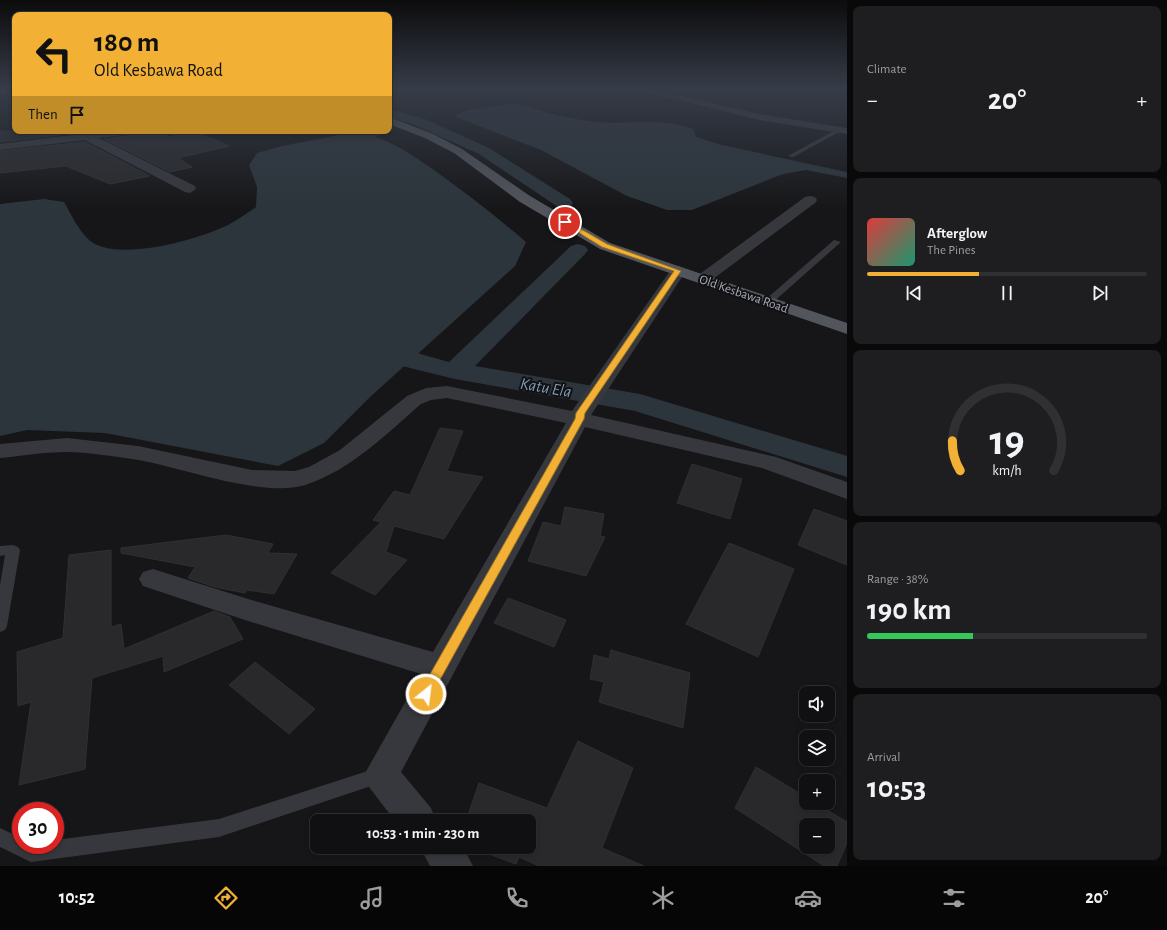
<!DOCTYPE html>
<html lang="en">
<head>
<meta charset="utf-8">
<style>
	:root { --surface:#101012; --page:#1e1e20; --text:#f1f3f6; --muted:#9c9d9f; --line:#303032; --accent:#f2b134 }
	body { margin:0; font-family:"Alegreya Sans",sans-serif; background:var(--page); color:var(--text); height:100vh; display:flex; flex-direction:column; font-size:15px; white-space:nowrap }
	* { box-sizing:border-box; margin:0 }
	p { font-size:13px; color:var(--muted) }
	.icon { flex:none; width:22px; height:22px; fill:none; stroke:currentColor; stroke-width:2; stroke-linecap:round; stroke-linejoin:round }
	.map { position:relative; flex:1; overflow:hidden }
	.panel { display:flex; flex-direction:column; gap:6px; padding:6px; background:#09090a; width:320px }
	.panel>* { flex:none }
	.banner { position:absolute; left:12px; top:12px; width:380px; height:122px; border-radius:8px; box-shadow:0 2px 6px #0003,0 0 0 1px var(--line); background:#f2b134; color:#111; overflow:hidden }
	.fabs { position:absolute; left:799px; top:686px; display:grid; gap:8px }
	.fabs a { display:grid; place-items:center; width:36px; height:36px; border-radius:8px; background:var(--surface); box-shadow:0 2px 6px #0003,0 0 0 1px var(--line); font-size:20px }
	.speed { position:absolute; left:12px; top:802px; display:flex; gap:8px; font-size:20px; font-weight:700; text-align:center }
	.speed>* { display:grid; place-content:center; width:52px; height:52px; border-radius:50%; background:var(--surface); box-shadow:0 2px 6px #0003,0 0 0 1px var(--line); line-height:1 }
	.speed .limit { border:6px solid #d22; background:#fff; color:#111 }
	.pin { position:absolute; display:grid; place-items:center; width:34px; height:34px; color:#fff; margin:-17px; border:2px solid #fff; border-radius:50%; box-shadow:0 1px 4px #0007 }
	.me { position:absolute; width:44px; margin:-22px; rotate:29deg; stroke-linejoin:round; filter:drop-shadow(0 0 3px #0008) }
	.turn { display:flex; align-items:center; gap:14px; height:84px; padding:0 16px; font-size:18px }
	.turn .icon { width:52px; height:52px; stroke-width:2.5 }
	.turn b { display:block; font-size:28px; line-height:34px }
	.then { display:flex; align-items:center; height:38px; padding:0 16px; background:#0003; gap:8px; font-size:15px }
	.big { font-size:30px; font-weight:600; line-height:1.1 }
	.panel .tile { flex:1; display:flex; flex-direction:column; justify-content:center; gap:6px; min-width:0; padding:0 14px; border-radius:8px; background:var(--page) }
	.panel .dial { align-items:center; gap:0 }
	.dial svg { height:104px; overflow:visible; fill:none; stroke:var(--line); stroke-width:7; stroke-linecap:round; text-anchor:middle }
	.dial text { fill:var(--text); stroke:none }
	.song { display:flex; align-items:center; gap:12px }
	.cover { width:48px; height:48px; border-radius:6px; background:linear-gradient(135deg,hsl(0 70% 55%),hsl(160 70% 35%)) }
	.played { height:4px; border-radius:2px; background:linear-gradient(90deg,var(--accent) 40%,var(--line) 40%) }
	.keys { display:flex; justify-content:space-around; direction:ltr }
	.heat { display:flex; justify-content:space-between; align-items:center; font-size:22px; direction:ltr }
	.charge { height:6px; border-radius:3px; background:linear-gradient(90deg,#34c759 38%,var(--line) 0) }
	.trip { position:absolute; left:310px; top:814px; width:226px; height:40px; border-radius:8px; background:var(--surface); box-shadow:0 2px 6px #0003,0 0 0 1px var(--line); font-weight:600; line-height:40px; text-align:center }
	.tab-bar { display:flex; height:64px; justify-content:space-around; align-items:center; background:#060607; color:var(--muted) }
	.tab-bar .icon { width:28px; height:28px }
	.tab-bar .active { color:var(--accent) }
	.tab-bar b { font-size:18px; color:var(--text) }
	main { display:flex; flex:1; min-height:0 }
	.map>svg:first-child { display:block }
	.water { fill:#2c353c }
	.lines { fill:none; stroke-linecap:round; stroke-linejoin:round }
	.canal { fill:#2c353c; fill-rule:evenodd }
	.building { fill:#29292c; stroke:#303034; fill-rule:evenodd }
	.service { fill:#37383d; fill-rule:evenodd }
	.minor { fill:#37383d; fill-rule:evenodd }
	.primary { fill:#53555c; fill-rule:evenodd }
	.route { fill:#f2b134; stroke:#9d7322 }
	.labels { text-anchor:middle; stroke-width:4; stroke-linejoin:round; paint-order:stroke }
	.far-street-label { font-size:13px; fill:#a8adb8; stroke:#111113 }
	.water-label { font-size:17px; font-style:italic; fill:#7f9bb3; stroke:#111113 }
</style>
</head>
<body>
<main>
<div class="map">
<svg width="847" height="866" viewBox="0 0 847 866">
	<rect width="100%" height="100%" fill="#161618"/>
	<g class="water">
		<path d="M509,104C524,104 534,109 548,113C563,117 580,120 596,122C628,125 662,117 693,129L696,137L722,145L847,172V178L806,170L783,174L692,210H667L627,196L541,150L456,117L457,114L472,109Z"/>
		<path d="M355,132C386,136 409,153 434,170C466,193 496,216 526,242L515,266L370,397L324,443L278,466L105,433L27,430L0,436V204L44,199L64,202C71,214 78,229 87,238C112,265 200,239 228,225C237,220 247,213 256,207L257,187L249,165L257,153L282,146Z"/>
	</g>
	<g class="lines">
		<g class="canal">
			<path d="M389,109L425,119L489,148L570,199L573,203L570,207L564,208L558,207L479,154L415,125L389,117Z"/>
			<path d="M364,131L382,132L380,135L354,144L339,157H327L325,154L344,138Z"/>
			<path d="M578,244L585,246L588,250L585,254L475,366L640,394L847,456V477L635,411L455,379L402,366L378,342L386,325L395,323L404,325L407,330L404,340L420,354L449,362L571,246Z"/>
		</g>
	</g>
	<g class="building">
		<path d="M0,131H93L0,142Z"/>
		<path d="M137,131H167L168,137L194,131L229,146L178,158L192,167L170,172L104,139L131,135Z"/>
		<path d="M85,142L150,176L110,184L66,166L0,173V151Z"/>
		<path d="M440,428L463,431L447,471L483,477L444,539L394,526L386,552L407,560L375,595L331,573L381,522L373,520L394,491L410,495Z"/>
		<path d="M692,464L742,479L730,519L677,503Z"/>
		<path d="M565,507L604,514L600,536L605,537L586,576L528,561L543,522L561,526Z"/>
		<path d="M814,509L847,521V565L798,545Z"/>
		<path d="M226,535L273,544L268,553L297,554L274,594L247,590L245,593L215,587L188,578L195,567L121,553V548Z"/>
		<path d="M729,543L794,569L758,657L686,624Z"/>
		<path d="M111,550V627L121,624L124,649L214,611L230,617L243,639L164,672L163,656L92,678L85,769L19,785L31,702L18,706L17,652L63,638L69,555Z"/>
		<path d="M508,598L566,620L554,647L494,623Z"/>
		<path d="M611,650L690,673L683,728L599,702L604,682L590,679L594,655L609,659Z"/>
		<path d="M255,662L315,709L289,734L229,685Z"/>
		<path d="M578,741L633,768L602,848L644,866H539L519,857L516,864L470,847H529V821H466L479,783L547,808Z"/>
		<path d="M756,767L806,797V803H815L847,822V843L837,866H824L735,808ZM806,825H828V847H806Z"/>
	</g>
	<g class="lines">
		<g class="service">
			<path d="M839,128L841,131L793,157L788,156Z"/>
			<path d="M834,240L841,242L771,304H765V300Z"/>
			<path d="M13,545L18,547L20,550L7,626L5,630L0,632V585L5,555L0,556V546Z"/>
			<path d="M380,767L386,769L389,775L386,781L219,837L31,862L0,847V828L21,838V845H55V840L219,819Z"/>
		</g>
		<g class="minor">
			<path d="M0,89H15V92L0,95Z"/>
			<path d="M635,89H652L759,114L847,128V134L759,120Z"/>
			<path d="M105,131H136L131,134L99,138L195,186L196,189L190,193L185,192L85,140L0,150V144Z"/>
			<path d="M810,196L815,197L817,200L815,203L709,282L703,284L697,282L695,279L697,276L805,197Z"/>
			<path d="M678,266L684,268L686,271L591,415L776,457L847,482V499L762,468L585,427L401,772L431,808L436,821H395L369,787L364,775L421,674L248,621L143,586L139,579L143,572L153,569L248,599L433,652L566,423L447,398L431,400L421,404C385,435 351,470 305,485C263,498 183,468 139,460C119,457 86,452 66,452C44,452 22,456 0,458V444L67,438L138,446L252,470L295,471L309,467L340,450L407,396L426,388L447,386L572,411L672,268Z"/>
			<path d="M420,847H463L473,866H430Z"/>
		</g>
		<path class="primary" d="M389,117L433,134L462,149L530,196L610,243L847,323V334L600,249L520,202L454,153L425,138L389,124Z"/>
	</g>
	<linearGradient id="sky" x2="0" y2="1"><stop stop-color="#0c0c0d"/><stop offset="0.42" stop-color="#363c48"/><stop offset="1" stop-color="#363c48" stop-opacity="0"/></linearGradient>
	<rect width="847" height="210" fill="url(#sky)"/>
	<path class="route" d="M563,221H567L607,244L681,271L585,413L584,419L430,698L426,700L421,698L419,694L421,690L575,419L576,413L674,271L602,247L563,223Z"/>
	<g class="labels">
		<g class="far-street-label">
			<text transform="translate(744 293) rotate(19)" y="5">Old Kesbawa Road</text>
		</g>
		<g class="water-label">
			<text transform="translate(546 387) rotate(10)" y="6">Katu Ela</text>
		</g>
	</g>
</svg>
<div class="fabs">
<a><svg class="icon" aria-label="sound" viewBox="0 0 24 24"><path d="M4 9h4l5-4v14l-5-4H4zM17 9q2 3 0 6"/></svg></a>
<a><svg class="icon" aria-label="layers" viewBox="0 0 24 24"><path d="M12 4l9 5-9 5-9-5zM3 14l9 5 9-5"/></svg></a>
<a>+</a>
<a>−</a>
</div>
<div class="speed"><div class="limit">30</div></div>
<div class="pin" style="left:565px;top:222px;background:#d93025"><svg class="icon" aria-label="arrive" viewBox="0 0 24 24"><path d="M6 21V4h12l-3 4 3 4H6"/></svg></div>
<svg class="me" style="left:426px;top:694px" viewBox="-20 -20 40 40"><circle r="17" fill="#f2b134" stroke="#fff" stroke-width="3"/><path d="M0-11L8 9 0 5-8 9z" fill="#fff"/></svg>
<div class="trip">10:53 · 1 min · 230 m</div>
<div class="banner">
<div class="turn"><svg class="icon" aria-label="left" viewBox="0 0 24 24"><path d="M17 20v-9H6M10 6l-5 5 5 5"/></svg><div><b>180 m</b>Old Kesbawa Road</div></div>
<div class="then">Then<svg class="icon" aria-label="arrive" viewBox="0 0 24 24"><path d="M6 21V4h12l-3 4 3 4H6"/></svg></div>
</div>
</div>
<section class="panel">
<div class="tile"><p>Climate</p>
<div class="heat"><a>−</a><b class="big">20°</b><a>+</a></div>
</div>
<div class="tile">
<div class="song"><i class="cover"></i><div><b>Afterglow</b><p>The Pines</p></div></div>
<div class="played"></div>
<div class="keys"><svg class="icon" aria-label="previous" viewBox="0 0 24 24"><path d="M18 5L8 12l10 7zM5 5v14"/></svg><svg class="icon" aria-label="pause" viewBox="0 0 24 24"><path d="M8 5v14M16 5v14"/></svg><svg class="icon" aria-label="next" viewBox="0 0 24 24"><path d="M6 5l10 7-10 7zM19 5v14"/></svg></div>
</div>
<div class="tile dial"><svg viewBox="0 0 100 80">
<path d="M14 69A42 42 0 1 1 86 69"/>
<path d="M14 69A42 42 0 0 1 8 46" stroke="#f2b134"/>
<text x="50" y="56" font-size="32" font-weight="700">19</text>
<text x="50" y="72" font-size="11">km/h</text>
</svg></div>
<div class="tile"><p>Range · 38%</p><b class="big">190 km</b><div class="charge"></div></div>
<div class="tile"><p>Arrival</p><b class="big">10:53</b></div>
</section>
</main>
<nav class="tab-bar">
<b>10:52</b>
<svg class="icon active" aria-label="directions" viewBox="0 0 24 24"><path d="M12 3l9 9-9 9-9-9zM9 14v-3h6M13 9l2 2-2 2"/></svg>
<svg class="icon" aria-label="music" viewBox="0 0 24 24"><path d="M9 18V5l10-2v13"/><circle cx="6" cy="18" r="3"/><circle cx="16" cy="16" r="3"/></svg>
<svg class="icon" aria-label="phone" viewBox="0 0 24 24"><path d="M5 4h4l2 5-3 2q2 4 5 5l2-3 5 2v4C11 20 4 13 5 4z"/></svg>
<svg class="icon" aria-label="climate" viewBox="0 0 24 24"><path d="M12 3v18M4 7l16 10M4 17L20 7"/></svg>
<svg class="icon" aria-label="car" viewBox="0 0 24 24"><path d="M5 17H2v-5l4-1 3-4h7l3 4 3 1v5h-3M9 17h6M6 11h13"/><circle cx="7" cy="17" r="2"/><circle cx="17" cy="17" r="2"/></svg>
<svg class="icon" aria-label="filters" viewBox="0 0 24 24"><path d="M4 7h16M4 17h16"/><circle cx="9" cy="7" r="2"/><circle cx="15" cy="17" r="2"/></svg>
<b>20°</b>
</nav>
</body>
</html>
